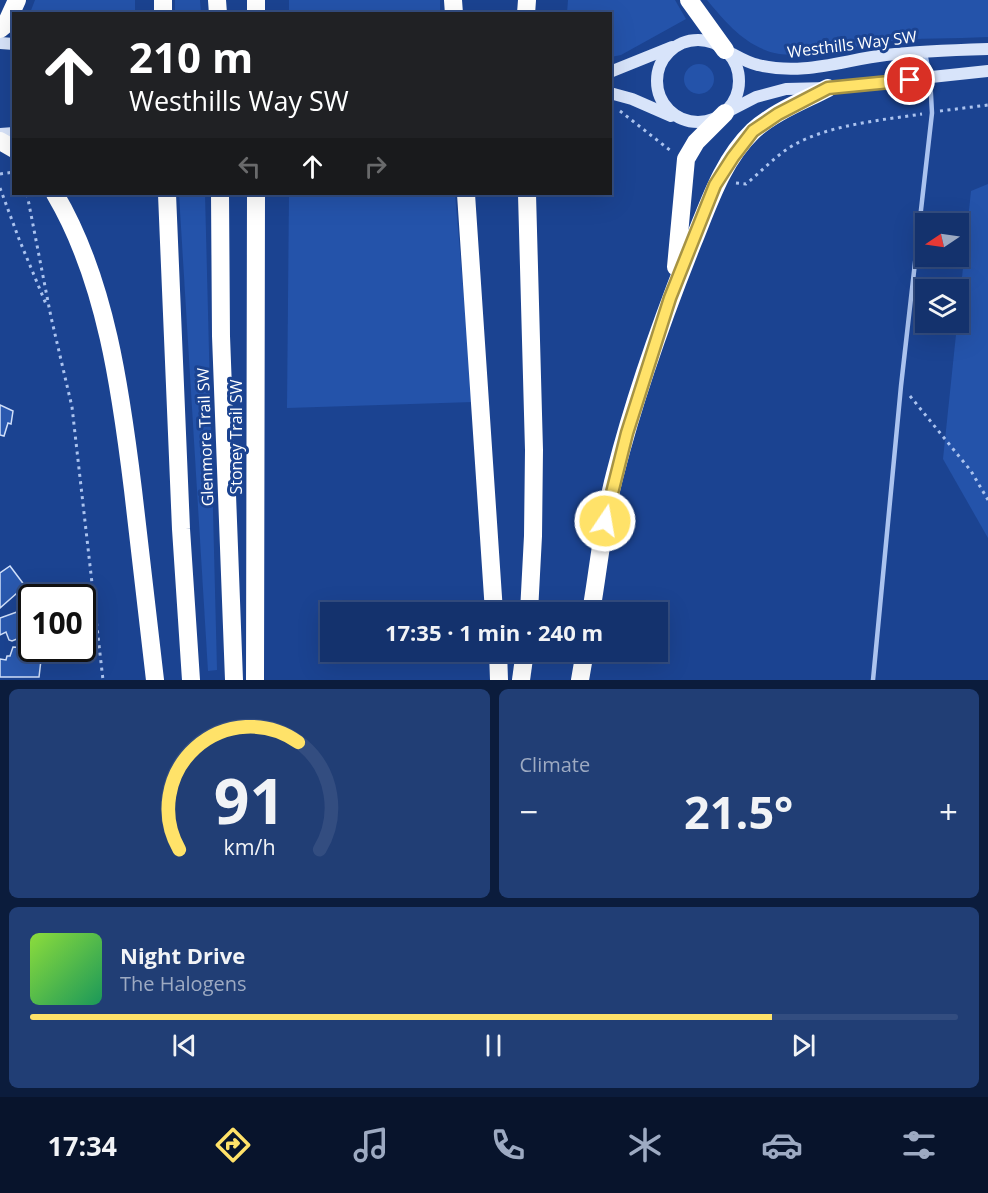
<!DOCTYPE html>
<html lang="en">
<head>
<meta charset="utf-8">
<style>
	:root { --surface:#14326d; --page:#213e75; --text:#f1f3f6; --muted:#9daac2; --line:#334d80; --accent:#ffe269 }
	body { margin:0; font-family:"Open Sans",sans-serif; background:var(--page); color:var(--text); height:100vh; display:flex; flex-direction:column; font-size:22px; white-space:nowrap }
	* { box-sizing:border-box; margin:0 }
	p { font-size:20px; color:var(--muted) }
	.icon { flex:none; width:33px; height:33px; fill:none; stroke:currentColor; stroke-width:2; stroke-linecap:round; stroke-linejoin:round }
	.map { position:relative; height:680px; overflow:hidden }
	.side { display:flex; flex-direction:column; gap:9px; padding:9px; background:#0b1c3c; flex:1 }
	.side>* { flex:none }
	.hud { position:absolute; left:12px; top:12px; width:600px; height:183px; border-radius:0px; box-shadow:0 6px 24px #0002,0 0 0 2px var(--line); background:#202124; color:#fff; overflow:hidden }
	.needle { width:39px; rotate:257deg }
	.tools { position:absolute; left:915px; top:213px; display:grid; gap:12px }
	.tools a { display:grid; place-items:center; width:54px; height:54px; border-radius:0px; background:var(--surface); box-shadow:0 6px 24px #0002,0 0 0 2px var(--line); font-size:30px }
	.speed { position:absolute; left:18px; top:584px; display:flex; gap:12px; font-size:30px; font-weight:700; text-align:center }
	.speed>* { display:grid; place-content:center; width:78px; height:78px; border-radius:50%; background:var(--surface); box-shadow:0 6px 24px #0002,0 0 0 2px var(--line); line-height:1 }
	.speed .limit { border:3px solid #111; border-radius:9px; background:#fff; color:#111 }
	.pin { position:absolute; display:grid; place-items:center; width:51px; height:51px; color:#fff; margin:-26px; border:3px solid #fff; border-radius:50%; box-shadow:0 2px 6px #0007 }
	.me { position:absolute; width:66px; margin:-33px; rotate:12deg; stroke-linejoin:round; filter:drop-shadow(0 0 4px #0008) }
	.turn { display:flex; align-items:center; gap:21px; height:126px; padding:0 18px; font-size:27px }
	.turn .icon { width:78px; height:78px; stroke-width:2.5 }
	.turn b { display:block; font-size:42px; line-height:51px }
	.lanes { display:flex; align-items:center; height:57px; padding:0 18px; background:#0003; justify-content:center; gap:30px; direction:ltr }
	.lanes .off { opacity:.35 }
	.big { font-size:45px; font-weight:700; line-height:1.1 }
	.side .tile { flex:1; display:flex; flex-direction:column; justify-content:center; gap:9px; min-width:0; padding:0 21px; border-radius:9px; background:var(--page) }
	.side .dial { align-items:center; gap:0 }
	.dial svg { height:156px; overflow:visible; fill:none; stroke:var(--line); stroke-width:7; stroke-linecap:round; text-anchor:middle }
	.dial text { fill:var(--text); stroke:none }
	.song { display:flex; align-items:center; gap:18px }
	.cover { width:72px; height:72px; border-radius:9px; background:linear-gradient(135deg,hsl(90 70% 55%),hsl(150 70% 35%)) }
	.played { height:6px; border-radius:3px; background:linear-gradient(90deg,var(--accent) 80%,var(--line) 80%) }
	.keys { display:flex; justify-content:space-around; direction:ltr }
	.heat { display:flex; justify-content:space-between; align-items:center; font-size:33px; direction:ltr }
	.side .tiles { flex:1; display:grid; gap:9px; grid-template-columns:1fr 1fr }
	.tile:last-child { grid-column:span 2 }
	.trip { position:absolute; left:320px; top:602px; width:348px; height:60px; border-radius:0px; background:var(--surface); box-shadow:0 6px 24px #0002,0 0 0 2px var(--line); font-weight:700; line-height:60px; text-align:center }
	.tabs { display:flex; height:96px; justify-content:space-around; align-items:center; background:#08142c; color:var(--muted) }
	.tabs .icon { width:42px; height:42px }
	.tabs .current { color:var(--accent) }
	.tabs b { font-size:27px; color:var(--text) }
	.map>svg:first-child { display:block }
	.green { fill:#2453aa }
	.building { fill:#2a59af; stroke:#d1e0fa; stroke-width:1.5 }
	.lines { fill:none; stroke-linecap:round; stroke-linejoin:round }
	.path { stroke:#abc3ef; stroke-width:3; stroke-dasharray:3 4.5; stroke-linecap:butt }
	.lane { stroke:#abc3ef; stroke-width:4.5 }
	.secondary { stroke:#d8e4fa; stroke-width:12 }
	.highway { stroke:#fff; stroke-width:18 }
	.route-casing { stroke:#a69344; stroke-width:15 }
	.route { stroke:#ffe269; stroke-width:10 }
	.labels { text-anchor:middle; stroke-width:6; stroke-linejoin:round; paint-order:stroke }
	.street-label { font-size:16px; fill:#fff; stroke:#1b4391 }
</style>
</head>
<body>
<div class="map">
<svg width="988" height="680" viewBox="0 0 988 680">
	<rect width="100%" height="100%" fill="#1b4391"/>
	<g class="green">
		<path d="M35,0H135V13H30Z"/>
		<path d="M175,0H200L201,13H175Z"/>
		<rect x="289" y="0" width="151" height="13"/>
		<path d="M568,0H675L686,19L621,55L611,57L610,14L567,13Z"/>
		<path d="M707,0H988V37C953,39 917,37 883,42C852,46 794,63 765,50C740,40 724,20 707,0Z"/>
		<circle cx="699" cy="79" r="15"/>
		<path d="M988,184V538L943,459L971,191Z"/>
		<path d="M179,194H205L217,670L208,671Z"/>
		<path d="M289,194H455L473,402L287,408Z"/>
	</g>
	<g class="building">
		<path d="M0,405L13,411L11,424L8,423L4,436L0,435Z"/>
		<path d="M10,566L25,586L0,608V573Z"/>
		<path d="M28,608L32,617V633L12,641L9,640L6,632L0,635V618Z"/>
		<path d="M13,647L40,649L41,660L39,677H0V659L6,660L7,656H10Z"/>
	</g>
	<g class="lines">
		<g class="path">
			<path d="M620,111L671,151"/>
			<path d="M940,111L988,105"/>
			<path d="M0,174L14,172"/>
			<path d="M736,183L746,184C761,172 775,156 792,146C827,125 882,120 922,114"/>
			<path d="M0,188L19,239L46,304"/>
			<path d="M27,194L51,317L72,407L103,680"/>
			<path d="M910,396L971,471L988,500"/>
		</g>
		<path class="lane" d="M873,680L901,386L932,113L930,77L925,53"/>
		<g class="secondary">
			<circle cx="698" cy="81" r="41"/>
			<path d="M0,43L14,44"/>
			<path d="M725,50C735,55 747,63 758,65C803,76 843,60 886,55C920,51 954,50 988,49"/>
			<path d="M610,72L672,47"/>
			<path d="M610,93L632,99L671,116"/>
			<path d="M725,113L756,97L786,89L828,88L988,71"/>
			<path d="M0,134L14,133"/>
		</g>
		<g class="highway">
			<path d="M217,0L218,14"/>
			<path d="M453,0L454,14"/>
			<path d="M689,0L725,50"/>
			<path d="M163,14V0"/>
			<path d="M256,14V0"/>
			<path d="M526,14L527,0"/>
			<path d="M0,29L6,24L17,0"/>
			<path d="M0,141L14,149"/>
			<path d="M55,194C106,280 121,392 133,490C141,554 148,617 155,680"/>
			<path d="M167,194L181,529L191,680"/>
			<path d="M220,194L221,336L234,680"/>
			<path d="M466,194L494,612"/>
			<path d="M527,194L534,450L533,536L529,612"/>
			<path d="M676,267L686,159L696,142L725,113"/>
			<path d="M591,612C599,566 603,519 615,474C635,395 663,317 693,242C709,203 722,161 753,131C774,112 803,101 828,88"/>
			<path d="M498,651L499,680"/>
			<path d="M255,680L256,194"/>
			<path d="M521,680L525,651"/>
			<path d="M580,680L585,651"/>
		</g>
	</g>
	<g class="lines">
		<g class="route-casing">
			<path id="route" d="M605,521L627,433L670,298L715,185L733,157L753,131L778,114L828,88L910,80"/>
		</g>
		<use href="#route" class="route"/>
	</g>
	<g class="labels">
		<g class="street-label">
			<text transform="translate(852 44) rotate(-7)" y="6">Westhills Way SW</text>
			<text transform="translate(205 437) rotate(-92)" y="6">Glenmore Trail SW</text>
			<text transform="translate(236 437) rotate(-90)" y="6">Stoney Trail SW</text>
		</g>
	</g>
</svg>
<div class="tools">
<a><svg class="needle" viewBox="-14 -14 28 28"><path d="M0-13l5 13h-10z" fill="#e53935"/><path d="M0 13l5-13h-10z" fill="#9daac2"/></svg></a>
<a><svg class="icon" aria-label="layers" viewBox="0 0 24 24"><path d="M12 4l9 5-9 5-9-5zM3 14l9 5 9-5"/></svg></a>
</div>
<div class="speed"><div class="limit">100</div></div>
<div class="pin" style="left:910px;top:80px;background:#d93025"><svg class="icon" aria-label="arrive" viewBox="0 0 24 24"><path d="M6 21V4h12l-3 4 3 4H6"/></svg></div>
<svg class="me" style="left:605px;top:521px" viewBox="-20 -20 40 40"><circle r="17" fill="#ffe269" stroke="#fff" stroke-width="3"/><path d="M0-11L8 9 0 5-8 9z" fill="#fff"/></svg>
<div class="trip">17:35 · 1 min · 240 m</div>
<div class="hud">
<div class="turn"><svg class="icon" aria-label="ahead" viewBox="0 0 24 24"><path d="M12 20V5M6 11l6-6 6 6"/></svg><div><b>210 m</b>Westhills Way SW</div></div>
<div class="lanes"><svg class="icon off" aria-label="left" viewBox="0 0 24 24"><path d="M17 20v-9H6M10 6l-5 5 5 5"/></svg><svg class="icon" aria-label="ahead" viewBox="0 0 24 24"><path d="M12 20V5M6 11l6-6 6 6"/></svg><svg class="icon off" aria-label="right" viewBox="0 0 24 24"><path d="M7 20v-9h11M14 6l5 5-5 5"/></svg></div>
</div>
</div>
<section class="side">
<div class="tiles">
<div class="tile dial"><svg viewBox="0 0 100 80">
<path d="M14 69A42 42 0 1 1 86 69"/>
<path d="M14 69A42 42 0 0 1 75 14" stroke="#ffe269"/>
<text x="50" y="56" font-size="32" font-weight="700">91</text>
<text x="50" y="72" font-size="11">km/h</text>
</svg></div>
<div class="tile"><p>Climate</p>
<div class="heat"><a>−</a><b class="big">21.5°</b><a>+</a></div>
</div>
<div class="tile">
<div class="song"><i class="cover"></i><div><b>Night Drive</b><p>The Halogens</p></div></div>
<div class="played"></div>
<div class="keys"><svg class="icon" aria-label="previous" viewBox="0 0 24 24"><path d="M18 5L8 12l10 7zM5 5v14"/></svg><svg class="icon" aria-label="pause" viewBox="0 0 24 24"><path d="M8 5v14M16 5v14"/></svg><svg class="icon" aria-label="next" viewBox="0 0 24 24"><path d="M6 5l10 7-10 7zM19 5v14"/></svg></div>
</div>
</div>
</section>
<nav class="tabs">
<b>17:34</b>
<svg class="icon current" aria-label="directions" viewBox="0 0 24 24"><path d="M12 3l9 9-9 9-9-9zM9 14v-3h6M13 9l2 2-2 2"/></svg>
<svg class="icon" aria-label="music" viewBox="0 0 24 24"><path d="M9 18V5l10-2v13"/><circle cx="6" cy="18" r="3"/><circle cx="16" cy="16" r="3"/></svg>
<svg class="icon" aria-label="phone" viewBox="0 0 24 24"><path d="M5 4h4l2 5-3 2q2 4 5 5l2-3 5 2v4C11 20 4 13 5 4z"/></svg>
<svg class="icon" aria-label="climate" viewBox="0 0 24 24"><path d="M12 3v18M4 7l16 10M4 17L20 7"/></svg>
<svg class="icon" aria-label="car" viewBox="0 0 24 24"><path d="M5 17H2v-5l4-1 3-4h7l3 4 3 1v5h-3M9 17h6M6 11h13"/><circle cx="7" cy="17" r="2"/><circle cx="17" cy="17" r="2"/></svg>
<svg class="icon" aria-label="filters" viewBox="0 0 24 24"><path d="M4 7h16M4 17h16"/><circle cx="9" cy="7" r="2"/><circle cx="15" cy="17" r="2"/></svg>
</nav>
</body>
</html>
